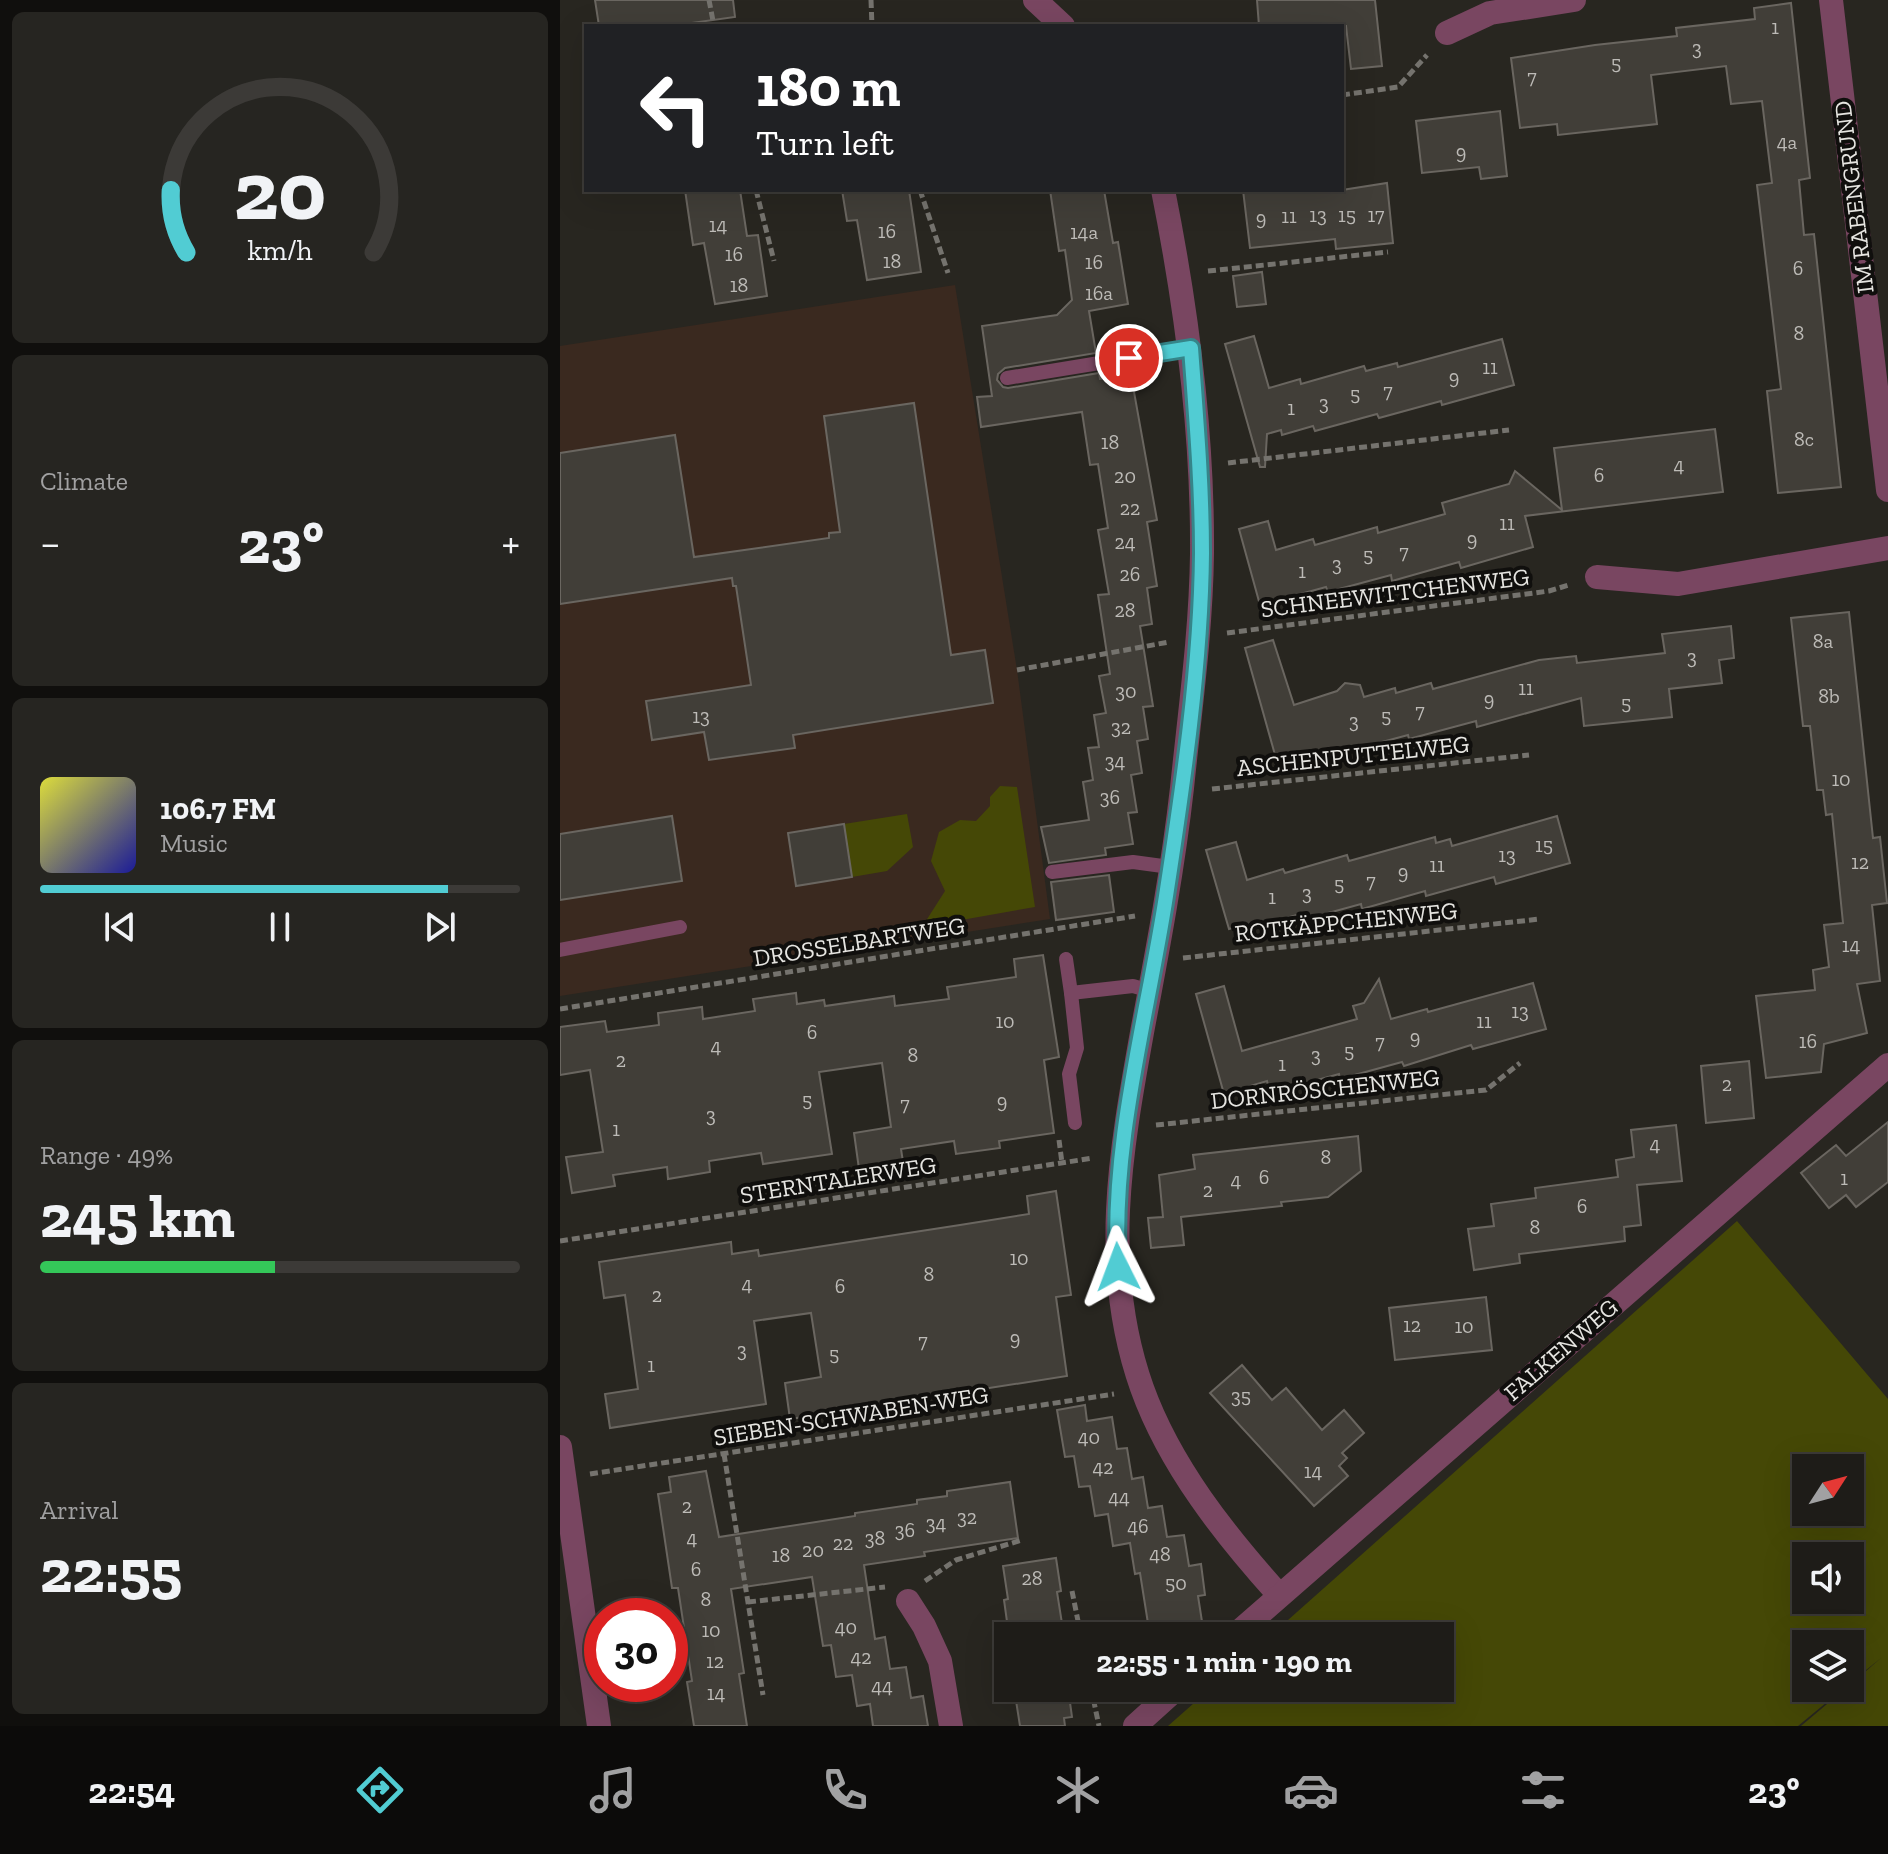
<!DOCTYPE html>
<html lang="en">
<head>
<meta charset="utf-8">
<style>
	:root { --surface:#1e1c18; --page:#262521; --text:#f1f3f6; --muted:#a1a1a2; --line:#3c3a37; --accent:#51ccd3 }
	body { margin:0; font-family:"Zilla Slab",serif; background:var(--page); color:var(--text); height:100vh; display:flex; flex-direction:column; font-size:30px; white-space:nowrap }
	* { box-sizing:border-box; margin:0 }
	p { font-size:26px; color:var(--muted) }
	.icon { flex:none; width:44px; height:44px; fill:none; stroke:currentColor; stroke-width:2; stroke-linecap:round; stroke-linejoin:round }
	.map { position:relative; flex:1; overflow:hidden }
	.details { display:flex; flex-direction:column; gap:12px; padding:12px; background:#100f0d; width:560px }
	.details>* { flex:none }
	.banner { position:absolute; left:24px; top:24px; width:760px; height:168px; border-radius:0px; box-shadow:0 8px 32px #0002,0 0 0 2px var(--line); background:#202124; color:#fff; overflow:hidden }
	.needle { width:52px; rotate:54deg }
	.tools { position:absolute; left:1232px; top:1454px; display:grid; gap:16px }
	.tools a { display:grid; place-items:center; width:72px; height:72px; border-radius:0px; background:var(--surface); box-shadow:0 8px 32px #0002,0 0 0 2px var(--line); font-size:40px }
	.speed { position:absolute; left:24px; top:1598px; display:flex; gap:16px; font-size:40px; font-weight:700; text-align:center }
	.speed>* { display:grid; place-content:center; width:104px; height:104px; border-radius:50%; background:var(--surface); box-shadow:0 8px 32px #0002,0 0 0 2px var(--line); line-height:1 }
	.speed .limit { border:12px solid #d22; background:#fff; color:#111 }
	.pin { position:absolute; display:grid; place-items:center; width:68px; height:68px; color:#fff; margin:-34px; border:4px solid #fff; border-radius:50%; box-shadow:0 2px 8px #0007 }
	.me { position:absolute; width:88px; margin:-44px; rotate:357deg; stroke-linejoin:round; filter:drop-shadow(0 0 6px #0008) }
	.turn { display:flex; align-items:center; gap:28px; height:168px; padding:0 40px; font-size:36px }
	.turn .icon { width:104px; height:104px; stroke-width:2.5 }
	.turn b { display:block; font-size:56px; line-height:68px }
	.big { font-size:60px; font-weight:800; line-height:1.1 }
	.details .widget { flex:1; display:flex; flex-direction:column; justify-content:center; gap:12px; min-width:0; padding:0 28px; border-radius:12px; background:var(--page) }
	.details .dial { align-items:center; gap:0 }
	.dial svg { height:208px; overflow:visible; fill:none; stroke:var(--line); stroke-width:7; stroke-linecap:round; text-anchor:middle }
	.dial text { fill:var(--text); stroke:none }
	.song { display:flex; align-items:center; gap:24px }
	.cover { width:96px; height:96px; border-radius:12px; background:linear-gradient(135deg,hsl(60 70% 55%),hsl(240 70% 35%)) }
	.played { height:8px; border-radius:4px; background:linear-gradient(90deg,var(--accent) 85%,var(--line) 85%) }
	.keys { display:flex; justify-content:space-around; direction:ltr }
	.heat { display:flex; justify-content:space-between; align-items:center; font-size:44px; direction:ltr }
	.charge { height:12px; border-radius:6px; background:linear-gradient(90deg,#34c759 49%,var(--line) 0) }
	.trip { position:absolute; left:434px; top:1622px; width:460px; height:80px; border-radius:0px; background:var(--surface); box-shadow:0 8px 32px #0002,0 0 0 2px var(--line); font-weight:800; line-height:80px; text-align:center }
	.menu { display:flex; height:128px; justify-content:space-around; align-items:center; background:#0c0b0a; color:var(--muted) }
	.menu .icon { width:56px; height:56px }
	.menu .current { color:var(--accent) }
	.menu b { font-size:36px; color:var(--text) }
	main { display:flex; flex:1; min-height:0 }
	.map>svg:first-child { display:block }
	.education { fill:#3a291f }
	.green { fill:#454806; fill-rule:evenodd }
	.building { fill:#413e38; stroke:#6a6660; stroke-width:2 }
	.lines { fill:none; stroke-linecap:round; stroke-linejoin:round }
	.path { stroke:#75736e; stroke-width:5; stroke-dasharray:8 4; stroke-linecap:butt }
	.lane { stroke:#794661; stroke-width:14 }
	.street { stroke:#794661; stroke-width:24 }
	.route-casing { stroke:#358589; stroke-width:20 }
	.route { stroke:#51ccd3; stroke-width:14 }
	.labels { text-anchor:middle; stroke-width:8; stroke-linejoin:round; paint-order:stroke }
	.number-label { font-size:20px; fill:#bdbbb7 }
	.street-label { font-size:24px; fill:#e6e5e1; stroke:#100f0d }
</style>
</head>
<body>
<main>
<section class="details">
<div class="widget dial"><svg viewBox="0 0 100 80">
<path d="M14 69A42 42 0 1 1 86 69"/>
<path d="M14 69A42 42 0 0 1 8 45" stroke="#51ccd3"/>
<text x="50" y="56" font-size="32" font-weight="700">20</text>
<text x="50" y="72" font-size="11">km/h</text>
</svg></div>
<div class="widget"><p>Climate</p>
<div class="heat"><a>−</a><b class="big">23°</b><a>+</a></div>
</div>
<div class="widget">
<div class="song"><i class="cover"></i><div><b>106.7 FM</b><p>Music</p></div></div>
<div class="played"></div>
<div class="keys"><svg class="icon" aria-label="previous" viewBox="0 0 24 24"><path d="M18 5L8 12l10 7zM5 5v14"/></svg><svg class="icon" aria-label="pause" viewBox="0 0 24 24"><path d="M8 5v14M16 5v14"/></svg><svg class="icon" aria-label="next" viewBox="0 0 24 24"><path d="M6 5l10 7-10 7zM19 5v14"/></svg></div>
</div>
<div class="widget"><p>Range · 49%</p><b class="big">245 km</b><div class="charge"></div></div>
<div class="widget"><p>Arrival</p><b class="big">22:55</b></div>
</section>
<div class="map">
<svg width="1328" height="1726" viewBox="0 0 1328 1726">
	<rect width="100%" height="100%" fill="#282620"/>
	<path class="education" d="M395,285L457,670L490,919L0,996V346Z"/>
	<g class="green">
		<path d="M440,786L457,787L475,907L362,927L385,891L371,861L379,832L400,820L416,821L430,806V797Z"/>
		<path d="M347,814L353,847L327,871L292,877L284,824Z"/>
		<path d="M1177,1221L1328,1399V1726H1241L1286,1688H1290V1685L1321,1658L1290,1683V1644H1246V1688H1284L1238,1726H608L651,1688H880V1636H710ZM1246,1468H1290V1512H1246ZM1246,1556H1290V1600H1246Z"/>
	</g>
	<g class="building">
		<path d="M35,0H173L175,17L110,26H39Z"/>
		<path d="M697,0H815L822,66L791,69L786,26H699Z"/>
		<path d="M1231,3L1250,178L1239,180L1244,235L1254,234L1281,487L1218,493L1207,391L1221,389L1197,185L1212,183L1202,101L1171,104L1166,66L1091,75L1097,124L998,135L997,124L960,128L951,58L1035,45L1117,36L1116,28L1195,19L1194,8Z"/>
		<path d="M940,111L947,176L921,179L919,167L862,173L856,121Z"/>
		<path d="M827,183L833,243L776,249L775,239L690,248L683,190H782Z"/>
		<path d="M125,190H180L187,236L198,235L207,296L155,304L144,243L133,245Z"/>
		<path d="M282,190H349L361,272L307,280L297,220L287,221Z"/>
		<path d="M490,190H544L553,243L558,242L568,304L529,311L536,353L445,368L438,374L437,380L443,387L448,388L539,373L540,379L571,375L597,520L587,522L597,586L587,588L592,624L580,626L593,706L583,707L588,739L577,741L582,773L571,775L577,812L568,813L573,844L545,848L546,855L489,863L481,827L529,820L523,782L533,780L528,748L539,747L534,715L546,713L539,676L550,674L538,595L549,594L538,530L548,528L538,464L530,465L522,412L421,427L417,397L432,396L422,326L497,315L512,300L505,250L499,251Z"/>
		<path d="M702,272L706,304L677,307L673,276Z"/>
		<path d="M694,336L709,388L740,379L741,384L804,366L806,371L837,363L838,367L942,339L954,385L882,405L881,401L819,418L817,414L755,431L753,426L722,435L721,430L707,434L705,467H700L665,344Z"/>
		<path d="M354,403L391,655L425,650L433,703L233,735L235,748L149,760L144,732L92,740L86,701L191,685L176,586H173L172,578L0,604V453L115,435L134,557L269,538V533L280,532L264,416Z"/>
		<path d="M1155,429L1163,492L965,516L973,547L901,568L899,562L832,581L831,575L768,592L766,587L700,605L679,529L708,521L716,550L753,539L755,545L817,527L818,533L885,514L882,503L949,484L955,471L1002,510L994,448Z"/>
		<path d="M1289,612L1313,838L1320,837L1327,903L1312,905L1320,981L1297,984L1307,1033L1264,1044L1261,1072L1206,1078L1196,996L1255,990L1253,970L1269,967L1264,925L1283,923L1272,814L1266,815L1263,790H1257L1250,726H1243L1231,618Z"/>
		<path d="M1171,626L1174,658L1159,660L1162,683L1109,689L1112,717L1024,726L1021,698L917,727L916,721L849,739L848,735L785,752L784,747L747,757L746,753L717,762L685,648L713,640L734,705L777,691L785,683L800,685L804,697L835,688L836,693L871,683L873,689L979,660L1016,656L1017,663L1105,653L1102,634Z"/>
		<path d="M112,816L122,881L0,900V834Z"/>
		<path d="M997,816L1010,863L936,884L934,877L866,896L865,891L802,909L801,904L739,921L737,915L700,925V921L669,929L646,850L676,842L687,880L723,869L725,873L787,855L789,861L875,837L876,843L890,839L892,846Z"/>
		<path d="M284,824L292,877L236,886L228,833Z"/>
		<path d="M549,875L554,912L496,920L491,882Z"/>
		<path d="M483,955L499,1057L484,1060L494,1133L439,1141L440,1148L396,1154L394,1141L341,1149L343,1162L299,1169L294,1133L331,1127L322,1063L259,1072L272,1154L203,1164L201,1153L149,1161L150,1172L108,1179L107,1167L53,1175L55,1186L12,1193L6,1157L43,1152L30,1070L0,1075V1027L45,1021L47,1032L99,1025L98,1013L142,1007L143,1019L195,1011L193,999L236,993L237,1004L264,1000L265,1006L334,996L335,1006L389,999L387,987L456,977L454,959Z"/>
		<path d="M819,979L831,1019L867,1009L868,1012L973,983L986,1029L913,1049L911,1045L844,1066L842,1062L780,1079L779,1074L710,1093L707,1081L664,1094L636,994L664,986L682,1051L797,1019L793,1006L804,1003Z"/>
		<path d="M1189,1061L1194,1118L1146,1123L1141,1066Z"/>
		<path d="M1328,1122V1182L1296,1207L1286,1195L1269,1208L1241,1173L1276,1145L1286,1156Z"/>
		<path d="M1116,1125L1122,1181L1077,1185L1081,1225L1064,1227L1065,1241L959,1254L960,1263L914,1270L908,1229L934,1226L931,1204L976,1198L975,1188L1058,1177L1056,1160L1074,1157L1071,1130Z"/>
		<path d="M798,1136L801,1171L768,1197L721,1202L722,1206L621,1217L624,1245L591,1248L588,1218L603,1217L599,1175L635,1169L633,1155Z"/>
		<path d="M496,1191L511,1295L496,1297L507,1376L230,1419L225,1383L261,1377L251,1313L194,1321L206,1404L50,1428L45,1394L78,1389L65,1295L44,1298L39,1262L171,1242L172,1254L198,1250L199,1256L400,1225L469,1214L467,1196Z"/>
		<path d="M926,1297L932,1350L835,1360L829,1308Z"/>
		<path d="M682,1365L712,1400L726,1388L762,1430L784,1410L804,1433L782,1453L787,1458L779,1466L788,1476L754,1506L650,1393Z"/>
		<path d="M525,1405L527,1421L552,1417L557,1449L567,1448L572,1479L583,1477L588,1508L602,1506L607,1537L624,1535L629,1566L641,1564L645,1595L638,1596L643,1628L590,1636L580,1573L575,1574L570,1543L553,1546L548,1514L535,1516L530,1486L519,1487L514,1456L505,1457L497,1410Z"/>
		<path d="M146,1471L159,1537L295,1516V1513L357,1504V1500L387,1496V1491L450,1482L458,1538L364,1552L365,1556L304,1565L315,1639L325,1637L330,1669L346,1667L351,1698L363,1696L368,1726H313L310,1704L297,1706L292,1675L276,1677L271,1645L263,1646L252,1577L171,1589L184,1673L179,1674L187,1726H134L127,1682L132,1681L118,1588H112L98,1494L111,1492L109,1477Z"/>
		<path d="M496,1558L501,1591L497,1592L504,1636H449L444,1600L448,1599L443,1566Z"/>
		<path d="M454,1688H508L512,1717L504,1718L505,1726H460Z"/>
	</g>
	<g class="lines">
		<g class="path">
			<path d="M149,0L154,26"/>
			<path d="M311,0L312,26"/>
			<path d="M782,95L838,87L867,55"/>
			<path d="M196,190L214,261"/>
			<path d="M360,190L388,273"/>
			<path d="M648,271L828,252"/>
			<path d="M668,463L949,430"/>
			<path d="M667,633L989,591L1009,585"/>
			<path d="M457,670L609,642"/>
			<path d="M652,789L969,755"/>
			<path d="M623,958L980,919"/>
			<path d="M0,1009L575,916"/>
			<path d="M596,1125L926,1090L960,1063"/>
			<path d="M499,1140L502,1163"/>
			<path d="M0,1241L533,1158"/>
			<path d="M164,1454L203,1695"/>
			<path d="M30,1474L554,1394"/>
			<path d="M365,1581L396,1560L462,1540"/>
			<path d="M512,1591L521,1636"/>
			<path d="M188,1602L325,1587"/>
			<path d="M531,1688L539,1726"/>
		</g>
		<g class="lane">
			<path d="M447,378L631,348"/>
			<path d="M492,872L573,862L610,867"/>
			<path d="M0,950L120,927"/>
			<path d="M506,959L511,993"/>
			<path d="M515,1123L509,1074L517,1048L511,993L573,986L590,991"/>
		</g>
		<g class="street">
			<path d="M475,0L503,26"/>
			<path d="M1271,0L1328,490"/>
			<path d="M887,33L930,13L1014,0"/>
			<path d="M603,190C627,310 643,431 642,554C641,632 630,710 622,788C613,868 598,948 583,1027C561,1149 539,1267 582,1388C610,1466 665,1535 719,1595"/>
			<path d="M1037,577L1118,584L1328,548"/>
			<path d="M0,1447L39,1726"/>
			<path d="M348,1601L364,1626L380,1661L391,1726"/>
			<path d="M674,1636L1328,1065"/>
			<path d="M575,1726L617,1688"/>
		</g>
	</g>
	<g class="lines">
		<g class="route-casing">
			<path id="route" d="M558,1267C551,1142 587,1019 606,896C623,786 641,665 642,553C642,484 636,416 631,348L569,358"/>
		</g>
		<use href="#route" class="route"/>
	</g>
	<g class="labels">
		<g class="number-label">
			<text x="1215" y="34">1</text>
			<text x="1137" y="55">3</text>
			<text x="1056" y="70">5</text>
			<text x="972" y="84">7</text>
			<text x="1227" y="149">4a</text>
			<text x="901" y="159">9</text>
			<text x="758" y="222">13</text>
			<text x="787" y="222">15</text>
			<text x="816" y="222">17</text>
			<text x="729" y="223">11</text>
			<text x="701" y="225">9</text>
			<text x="158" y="232">14</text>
			<text x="327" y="238">16</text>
			<text x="524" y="239">14a</text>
			<text x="174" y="261">16</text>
			<text x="332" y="268">18</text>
			<text x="534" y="269">16</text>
			<text x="1238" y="275">6</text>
			<text x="179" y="292">18</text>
			<text x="539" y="300">16a</text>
			<text x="1239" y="340">8</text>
			<text x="930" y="374">11</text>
			<text x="894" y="384">9</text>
			<text x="828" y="398">7</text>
			<text x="795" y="401">5</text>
			<text x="764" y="410">3</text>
			<text x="731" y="415">1</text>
			<text x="1244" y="446">8c</text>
			<text x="550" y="449">18</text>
			<text x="1119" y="472">4</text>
			<text x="1039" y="482">6</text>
			<text x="565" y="483">20</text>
			<text x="570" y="515">22</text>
			<text x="947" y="530">11</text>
			<text x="912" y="546">9</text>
			<text x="565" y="549">24</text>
			<text x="844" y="559">7</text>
			<text x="808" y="562">5</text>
			<text x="777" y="571">3</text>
			<text x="742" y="578">1</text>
			<text x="570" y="581">26</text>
			<text x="565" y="617">28</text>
			<text x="1263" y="648">8a</text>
			<text x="1132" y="664">3</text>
			<text x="966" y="695">11</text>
			<text x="566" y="698">30</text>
			<text x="1269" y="703">8b</text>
			<text x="929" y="706">9</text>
			<text x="1066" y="710">5</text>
			<text x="860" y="718">7</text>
			<text x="141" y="723">13</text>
			<text x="826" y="723">5</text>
			<text x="794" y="728">3</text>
			<text x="561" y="734">32</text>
			<text x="555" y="768">34</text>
			<text x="1281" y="786">10</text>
			<text x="550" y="804">36</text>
			<text x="984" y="852">15</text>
			<text x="947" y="862">13</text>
			<text x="1300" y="869">12</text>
			<text x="877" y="872">11</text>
			<text x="843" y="879">9</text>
			<text x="811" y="888">7</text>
			<text x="779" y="891">5</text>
			<text x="747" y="900">3</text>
			<text x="712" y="904">1</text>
			<text x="1291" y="952">14</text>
			<text x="960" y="1018">13</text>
			<text x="445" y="1028">10</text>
			<text x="924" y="1028">11</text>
			<text x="252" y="1039">6</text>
			<text x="855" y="1044">9</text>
			<text x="1248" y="1048">16</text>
			<text x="820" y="1049">7</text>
			<text x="156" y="1053">4</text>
			<text x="789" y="1058">5</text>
			<text x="353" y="1062">8</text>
			<text x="756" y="1062">3</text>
			<text x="61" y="1067">2</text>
			<text x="722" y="1071">1</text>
			<text x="1167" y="1091">2</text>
			<text x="247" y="1107">5</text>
			<text x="442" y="1108">9</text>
			<text x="345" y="1111">7</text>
			<text x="151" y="1122">3</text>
			<text x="56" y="1136">1</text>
			<text x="1095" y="1151">4</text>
			<text x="766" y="1164">8</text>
			<text x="704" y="1184">6</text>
			<text x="1284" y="1185">1</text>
			<text x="676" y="1187">4</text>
			<text x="648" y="1197">2</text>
			<text x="1022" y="1213">6</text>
			<text x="975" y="1234">8</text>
			<text x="459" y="1265">10</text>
			<text x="369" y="1281">8</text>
			<text x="187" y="1291">4</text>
			<text x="280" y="1293">6</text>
			<text x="97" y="1302">2</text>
			<text x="852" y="1332">12</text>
			<text x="904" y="1333">10</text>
			<text x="455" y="1345">9</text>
			<text x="363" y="1348">7</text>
			<text x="182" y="1357">3</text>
			<text x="274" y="1361">5</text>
			<text x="91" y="1372">1</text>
			<text x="681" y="1403">35</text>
			<text x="529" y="1444">40</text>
			<text x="543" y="1474">42</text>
			<text x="753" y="1478">14</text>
			<text x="559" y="1504">44</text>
			<text x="127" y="1513">2</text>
			<text x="407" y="1524">32</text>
			<text x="376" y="1530">34</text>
			<text x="578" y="1533">46</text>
			<text x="345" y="1537">36</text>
			<text x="132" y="1545">4</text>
			<text x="315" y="1545">38</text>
			<text x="283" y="1550">22</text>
			<text x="253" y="1557">20</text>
			<text x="600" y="1561">48</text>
			<text x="221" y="1562">18</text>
			<text x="136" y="1576">6</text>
			<text x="472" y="1585">28</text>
			<text x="616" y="1590">50</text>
			<text x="146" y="1606">8</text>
			<text x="286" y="1634">40</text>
			<text x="151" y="1637">10</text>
			<text x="301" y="1664">42</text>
			<text x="155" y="1668">12</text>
			<text x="322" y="1693">44</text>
			<text x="156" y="1700">14</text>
		</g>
		<g class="street-label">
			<text transform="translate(1294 197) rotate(-97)" y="8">IM RABENGRUND</text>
			<text transform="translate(835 593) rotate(-7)" y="8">SCHNEEWITTCHENWEG</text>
			<text transform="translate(793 756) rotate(-6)" y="8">ASCHENPUTTELWEG</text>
			<text transform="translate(786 922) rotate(-6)" y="8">ROTKÄPPCHENWEG</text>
			<text transform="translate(299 942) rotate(-9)" y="8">DROSSELBARTWEG</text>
			<text transform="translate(765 1089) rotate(-6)" y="8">DORNRÖSCHENWEG</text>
			<text transform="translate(278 1180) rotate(-9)" y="8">STERNTALERWEG</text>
			<text transform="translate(1001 1350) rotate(-41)" y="8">FALKENWEG</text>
			<text transform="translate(291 1416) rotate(-9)" y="8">SIEBEN-SCHWABEN-WEG</text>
		</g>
	</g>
</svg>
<div class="tools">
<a><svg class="needle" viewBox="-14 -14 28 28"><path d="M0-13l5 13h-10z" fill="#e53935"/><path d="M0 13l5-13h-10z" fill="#a1a1a2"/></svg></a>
<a><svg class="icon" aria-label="sound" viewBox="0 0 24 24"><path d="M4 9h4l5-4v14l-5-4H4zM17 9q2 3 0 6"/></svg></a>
<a><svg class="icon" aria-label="layers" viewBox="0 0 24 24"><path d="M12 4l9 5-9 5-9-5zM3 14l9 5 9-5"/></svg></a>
</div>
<div class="speed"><div class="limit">30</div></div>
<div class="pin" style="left:569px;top:358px;background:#d93025"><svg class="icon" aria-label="arrive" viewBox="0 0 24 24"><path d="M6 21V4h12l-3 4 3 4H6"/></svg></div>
<svg class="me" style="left:558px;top:1267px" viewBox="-20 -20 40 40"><path d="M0-17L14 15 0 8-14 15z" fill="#51ccd3" stroke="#fff" stroke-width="4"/></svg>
<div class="trip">22:55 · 1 min · 190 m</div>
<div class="banner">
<div class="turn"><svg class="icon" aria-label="left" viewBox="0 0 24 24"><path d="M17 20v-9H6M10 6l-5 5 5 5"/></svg><div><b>180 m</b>Turn left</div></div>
</div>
</div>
</main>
<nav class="menu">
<b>22:54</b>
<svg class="icon current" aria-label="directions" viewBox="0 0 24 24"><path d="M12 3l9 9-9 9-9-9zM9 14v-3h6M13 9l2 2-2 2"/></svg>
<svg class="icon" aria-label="music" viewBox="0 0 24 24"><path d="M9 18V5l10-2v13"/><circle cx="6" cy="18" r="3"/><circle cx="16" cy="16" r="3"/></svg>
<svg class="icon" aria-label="phone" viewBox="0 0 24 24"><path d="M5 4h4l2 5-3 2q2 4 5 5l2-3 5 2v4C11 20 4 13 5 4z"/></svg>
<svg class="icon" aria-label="climate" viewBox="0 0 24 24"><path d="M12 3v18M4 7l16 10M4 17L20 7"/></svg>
<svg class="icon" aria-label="car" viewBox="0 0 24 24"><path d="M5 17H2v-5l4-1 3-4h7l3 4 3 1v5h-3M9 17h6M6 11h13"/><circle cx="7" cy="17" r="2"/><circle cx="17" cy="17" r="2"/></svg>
<svg class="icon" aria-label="filters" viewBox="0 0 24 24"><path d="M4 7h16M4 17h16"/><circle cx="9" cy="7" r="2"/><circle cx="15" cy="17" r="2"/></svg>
<b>23°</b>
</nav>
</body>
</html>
